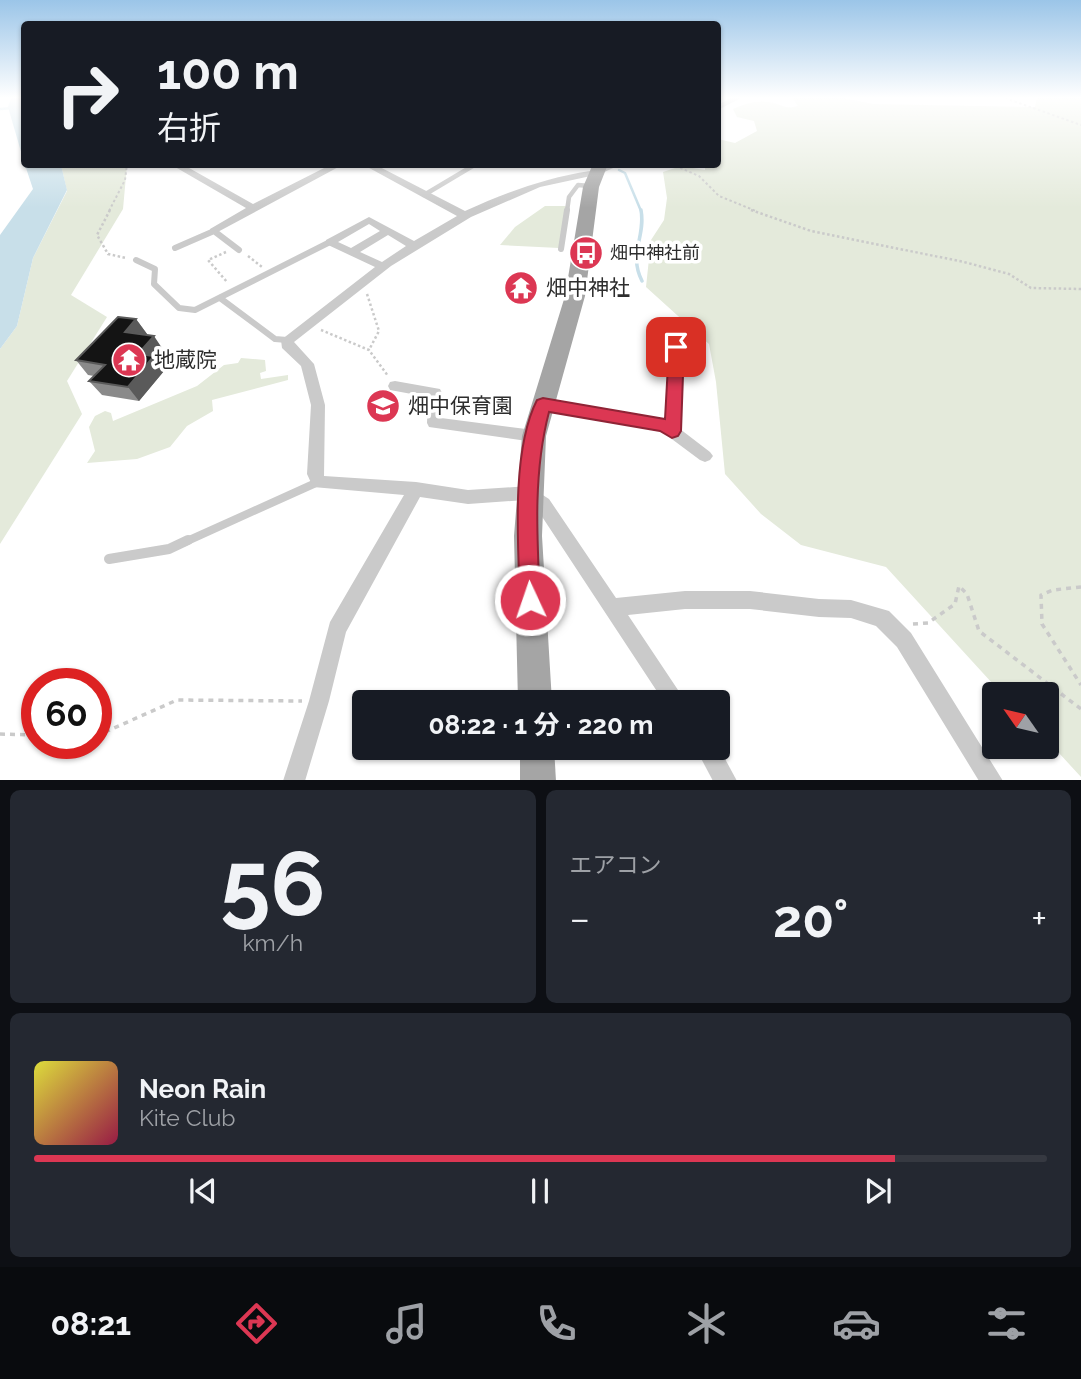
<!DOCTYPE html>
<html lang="ja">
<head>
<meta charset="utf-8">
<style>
	:root { --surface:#171b24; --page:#242831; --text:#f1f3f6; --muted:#9ea1a6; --line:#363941; --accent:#dc3753 }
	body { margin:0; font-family:Raleway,"Noto Sans JP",sans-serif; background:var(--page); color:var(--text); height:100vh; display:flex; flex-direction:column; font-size:26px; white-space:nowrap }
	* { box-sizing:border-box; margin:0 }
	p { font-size:23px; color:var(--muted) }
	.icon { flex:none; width:38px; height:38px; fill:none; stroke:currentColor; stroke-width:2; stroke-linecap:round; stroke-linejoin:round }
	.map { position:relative; height:780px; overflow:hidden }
	.drawer { display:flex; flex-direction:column; gap:10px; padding:10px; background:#0d0f14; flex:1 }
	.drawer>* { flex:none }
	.top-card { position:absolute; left:21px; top:21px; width:700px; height:147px; border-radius:7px; box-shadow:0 2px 5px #0004; background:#171b24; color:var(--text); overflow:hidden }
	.needle { width:46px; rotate:304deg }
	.buttons { position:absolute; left:982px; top:682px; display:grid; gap:14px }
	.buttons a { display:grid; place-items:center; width:77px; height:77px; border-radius:7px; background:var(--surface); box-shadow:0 2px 5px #0004; font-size:35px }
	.speed { position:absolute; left:21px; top:668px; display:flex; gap:14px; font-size:35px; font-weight:700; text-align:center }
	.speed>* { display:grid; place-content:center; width:91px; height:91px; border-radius:50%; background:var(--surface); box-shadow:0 2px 5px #0004; line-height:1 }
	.speed .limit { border:10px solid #d22; background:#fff; color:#111 }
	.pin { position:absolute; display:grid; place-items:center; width:60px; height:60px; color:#fff; margin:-30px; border-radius:14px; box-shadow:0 4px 10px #0006 }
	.me { position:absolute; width:77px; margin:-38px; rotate:357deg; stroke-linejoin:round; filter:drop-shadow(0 0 5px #0008) }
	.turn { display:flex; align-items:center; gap:24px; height:147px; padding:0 21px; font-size:32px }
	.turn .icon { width:91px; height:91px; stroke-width:2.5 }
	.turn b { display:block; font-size:49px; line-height:60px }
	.big { font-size:52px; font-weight:700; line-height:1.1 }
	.drawer .card { flex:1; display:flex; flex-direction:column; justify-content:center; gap:10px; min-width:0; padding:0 24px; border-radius:10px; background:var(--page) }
	.drawer .dial { align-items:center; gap:0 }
	.dial b { font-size:91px; line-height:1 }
	.song { display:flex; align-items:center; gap:21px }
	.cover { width:84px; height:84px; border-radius:10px; background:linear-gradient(135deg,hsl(60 70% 55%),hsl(340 70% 35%)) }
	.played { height:7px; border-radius:4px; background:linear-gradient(90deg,var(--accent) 85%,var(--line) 85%) }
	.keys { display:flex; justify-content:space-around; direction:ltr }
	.heat { display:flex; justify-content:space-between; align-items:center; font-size:38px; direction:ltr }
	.drawer .tiles { flex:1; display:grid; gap:10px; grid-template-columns:1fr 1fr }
	.card:last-child { grid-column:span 2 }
	.trip { position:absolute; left:352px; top:690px; width:378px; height:70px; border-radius:7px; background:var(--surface); box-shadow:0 2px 5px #0004; font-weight:700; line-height:70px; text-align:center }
	.menu { display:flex; height:112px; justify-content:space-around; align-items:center; background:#090b0e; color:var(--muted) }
	.menu .icon { width:49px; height:49px }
	.menu .on { color:var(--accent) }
	.menu b { font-size:32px; color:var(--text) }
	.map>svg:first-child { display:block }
	.green { fill:#e4eadb }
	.water { fill:#c8dfe9 }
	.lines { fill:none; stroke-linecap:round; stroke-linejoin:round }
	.stream-far1 { stroke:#c8dfe9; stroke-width:2.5 }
	.stream { stroke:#c8dfe9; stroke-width:3.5 }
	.path-far2 { stroke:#cacaca; stroke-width:2; stroke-dasharray:2.5 2.5; stroke-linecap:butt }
	.path-far1 { stroke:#cacaca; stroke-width:2.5; stroke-dasharray:2.5 2.5; stroke-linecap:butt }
	.path { stroke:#cacaca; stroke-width:3.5; stroke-dasharray:5 5; stroke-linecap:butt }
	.service-far3 { stroke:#cacaca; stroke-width:4.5 }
	.service-far2 { stroke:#cacaca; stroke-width:6 }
	.service-far1 { stroke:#cacaca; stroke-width:8 }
	.service { stroke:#cacaca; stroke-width:10 }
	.minor { fill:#cacaca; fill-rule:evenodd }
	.primary { fill:#a5a5a5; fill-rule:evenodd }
	.wall { fill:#8a8a8a }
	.shaded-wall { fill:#5a5a5a }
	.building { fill:#141414; stroke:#5a5a5a; stroke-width:2 }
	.route { fill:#dc3753; stroke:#8f2436; stroke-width:2 }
	.labels { text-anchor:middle; stroke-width:7; stroke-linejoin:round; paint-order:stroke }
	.far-poi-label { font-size:18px; fill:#2d2d2d; stroke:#fff; text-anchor:start }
	.poi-label { font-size:21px; fill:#2d2d2d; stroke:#fff; text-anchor:start }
</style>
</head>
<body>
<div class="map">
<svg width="1081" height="781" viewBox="0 0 1081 781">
	<rect width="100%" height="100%" fill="#fff"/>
	<g class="green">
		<path d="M792,98H844L873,104L1035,107L1037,98H1081V777L1047,740L1046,695H1003L886,567L801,545L761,514L725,474L716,382L709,344L646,287L651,240L664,220L667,198L663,172L681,166L705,170V165L718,164V139L735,143L757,131L754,121L737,117L733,109C745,104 756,100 769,102C781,104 786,110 798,106Z"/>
		<path d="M61,165H127L123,209L71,295L107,317L67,381L82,414L0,544V349L17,326L33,258L67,191Z"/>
		<path d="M545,206H567L559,248L500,245L515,227Z"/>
		<path d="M241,358L265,360L266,371L260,373L261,379L288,375V380L212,400L213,411L187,426L170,447L137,459L87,463L95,451L89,427L95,416L105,411L111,413L113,421L197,386L224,365L238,363Z"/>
	</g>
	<g class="water">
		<path d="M11,98H24V162L8,107Z"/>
		<path d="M25,165H61L67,190L33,258L17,326L0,349V235L33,189Z"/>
	</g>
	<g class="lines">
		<g class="stream-far1">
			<path d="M0,109L24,107"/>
			<path d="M619,170L625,173L641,211"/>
		</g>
		<path class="stream" d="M641,210C646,237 628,253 642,281"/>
		<g class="path-far2">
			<path d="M1005,98L1081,125"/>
			<path d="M671,164L699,176L719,196L756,211"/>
			<path d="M109,211L125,180L127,164"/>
		</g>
		<g class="path-far1">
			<path d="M110,210L97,235L108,254L126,258"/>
			<path d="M751,210L811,231L964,262L1009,274L1031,288L1081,289"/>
			<path d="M226,252L208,260L227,282"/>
			<path d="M248,256L262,267"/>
			<path d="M367,294L379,331L369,350"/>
			<path d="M321,330L369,350L388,376"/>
		</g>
		<g class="path">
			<path d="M1081,587L1053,590L1041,595L1042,624L1081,685"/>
			<path d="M913,624L928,623L955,604L959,586L967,594L979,631L1081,709"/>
			<path d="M0,734L37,735"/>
			<path d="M96,736L177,700L302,701"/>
		</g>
		<g class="service-far3">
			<path d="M424,195L476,164"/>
			<path d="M567,211L569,197L578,185L590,186"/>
		</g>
		<g class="service-far2">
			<path d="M175,248L214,231L239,250"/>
			<path d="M561,249L567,210"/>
			<path d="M136,260L155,269L154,284L179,308L195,310L330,242"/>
			<path d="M220,298L275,339L287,340"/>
		</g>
		<path class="service-far1" d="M185,542L318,482"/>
		<path class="service" d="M109,559L169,549L188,540"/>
		<g class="minor">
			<path d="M730,98H741L718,110V105Z"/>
			<path d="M170,164H182L253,204L332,164H344L214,234L210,233V229L246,208Z"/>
			<path d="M362,164H374L465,211C507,192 545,178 590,171C602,169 610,164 622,164L600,174L540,187L471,217L391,266L294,342L314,364L325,405L324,476L416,482L468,490L529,486L549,499L616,598L685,591H750L819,599L851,600L889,611L911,633L1003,781H979L897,647L876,626L851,618L819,617L750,609H685L628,615L686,702H664L537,509L526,500L468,504L420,497L346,632L329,701L305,781H283L309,701L330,622L404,495L313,487L307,474L311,405L301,366L282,348L281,340L375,267L326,244V240L369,217L414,241L457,216ZM369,224L380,231L351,248L338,242ZM388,235L406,246L382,262L360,252Z"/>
			<path d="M676,342L683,347L680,429L710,452L713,456L710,460L705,462L700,460L661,431L543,409L538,408L536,404L538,400L543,399L665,420L669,347Z"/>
			<path d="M395,381L440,389L442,393L441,418L534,430L539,432L541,436L539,440L534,442L429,427L427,423L428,397L390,390L388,386L390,382Z"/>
			<path d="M718,746L737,781H713L695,747Z"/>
		</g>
		<g class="primary">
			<path d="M593,164H608L599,187L585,296L546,436L542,536L552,702H518L514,536L522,436L565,296L583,187Z"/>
			<path d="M520,747H554L556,781H520Z"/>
		</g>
	</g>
	<path class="wall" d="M136,319L147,334L146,335L164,351L156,360L164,371L139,401L102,395L89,381L94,376L88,375L76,360Z"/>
	<g class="shaded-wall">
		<path d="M136,319L147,334L135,347L125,332Z"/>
		<path d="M154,336L164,351L156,360L164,371L139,401L128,387L138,354Z"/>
	</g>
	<path class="building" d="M118,317L136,319L125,332L154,336L138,354L154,356L128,387L89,381L105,365L76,360Z"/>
	<linearGradient id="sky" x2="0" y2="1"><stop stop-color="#9bc5e8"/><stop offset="0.47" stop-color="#fff"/><stop offset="1" stop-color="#fff" stop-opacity="0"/></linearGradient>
	<rect width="1081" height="208" fill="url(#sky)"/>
	<path class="route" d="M676,342L684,347L681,431L678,436L672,438L660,431L549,412C533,473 537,537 540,600L537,608L530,611L523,608L520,600C518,544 511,451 537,400L543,398L665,419L669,347Z"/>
	<defs>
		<g id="bus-disc" transform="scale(1.75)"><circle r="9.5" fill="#dc3753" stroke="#fff"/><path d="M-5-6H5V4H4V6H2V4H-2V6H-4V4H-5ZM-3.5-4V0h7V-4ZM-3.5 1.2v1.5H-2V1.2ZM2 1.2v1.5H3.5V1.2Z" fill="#fff"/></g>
		<g id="temple-disc" transform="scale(1.75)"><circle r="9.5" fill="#dc3753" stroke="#fff"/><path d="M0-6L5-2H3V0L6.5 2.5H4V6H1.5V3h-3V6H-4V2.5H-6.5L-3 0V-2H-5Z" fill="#fff"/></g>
		<g id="school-disc" transform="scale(1.75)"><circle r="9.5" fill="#dc3753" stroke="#fff"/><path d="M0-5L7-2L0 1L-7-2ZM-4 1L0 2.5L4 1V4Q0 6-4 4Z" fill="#fff"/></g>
	</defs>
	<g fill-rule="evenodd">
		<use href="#bus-disc" x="586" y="253"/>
		<use href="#temple-disc" x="521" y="288"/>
		<use href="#temple-disc" x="129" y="360"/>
		<use href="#school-disc" x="383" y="406"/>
	</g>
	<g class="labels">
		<g class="far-poi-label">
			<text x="610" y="259">畑中神社前</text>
		</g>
		<g class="poi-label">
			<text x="546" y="295">畑中神社</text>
			<text x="154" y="367">地蔵院</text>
			<text x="408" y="413">畑中保育園</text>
		</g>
	</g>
</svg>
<div class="buttons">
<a><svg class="needle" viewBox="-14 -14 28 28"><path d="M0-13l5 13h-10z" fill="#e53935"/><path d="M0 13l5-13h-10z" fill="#9ea1a6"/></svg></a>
</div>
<div class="speed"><div class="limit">60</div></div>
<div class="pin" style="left:676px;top:347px;background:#d93025"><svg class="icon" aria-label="arrive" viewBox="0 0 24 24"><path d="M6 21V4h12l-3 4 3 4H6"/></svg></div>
<svg class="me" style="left:530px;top:600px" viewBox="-20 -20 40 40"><circle r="17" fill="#dc3753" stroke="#fff" stroke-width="3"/><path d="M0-11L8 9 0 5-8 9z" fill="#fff"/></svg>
<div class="trip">08:22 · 1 分 · 220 m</div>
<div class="top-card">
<div class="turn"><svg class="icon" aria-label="right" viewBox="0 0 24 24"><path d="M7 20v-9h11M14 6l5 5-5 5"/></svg><div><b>100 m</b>右折</div></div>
</div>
</div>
<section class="drawer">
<div class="tiles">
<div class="card dial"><b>56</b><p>km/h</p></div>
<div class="card"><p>エアコン</p>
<div class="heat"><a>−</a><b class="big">20°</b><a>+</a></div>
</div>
<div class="card">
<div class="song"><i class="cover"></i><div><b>Neon Rain</b><p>Kite Club</p></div></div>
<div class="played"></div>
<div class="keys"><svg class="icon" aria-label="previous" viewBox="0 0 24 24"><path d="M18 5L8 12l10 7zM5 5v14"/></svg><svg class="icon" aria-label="pause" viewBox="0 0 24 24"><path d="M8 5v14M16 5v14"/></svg><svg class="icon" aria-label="next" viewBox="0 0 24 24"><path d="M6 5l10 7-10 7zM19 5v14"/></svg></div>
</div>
</div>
</section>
<nav class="menu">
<b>08:21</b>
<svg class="icon on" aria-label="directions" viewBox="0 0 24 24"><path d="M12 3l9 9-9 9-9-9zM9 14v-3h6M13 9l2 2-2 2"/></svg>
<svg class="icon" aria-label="music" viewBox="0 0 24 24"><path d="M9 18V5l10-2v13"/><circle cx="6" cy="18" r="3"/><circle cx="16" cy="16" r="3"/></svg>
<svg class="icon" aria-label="phone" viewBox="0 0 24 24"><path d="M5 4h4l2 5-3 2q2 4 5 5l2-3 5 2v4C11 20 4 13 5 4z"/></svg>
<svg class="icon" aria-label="climate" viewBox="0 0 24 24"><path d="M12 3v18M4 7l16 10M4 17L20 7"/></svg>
<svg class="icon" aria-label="car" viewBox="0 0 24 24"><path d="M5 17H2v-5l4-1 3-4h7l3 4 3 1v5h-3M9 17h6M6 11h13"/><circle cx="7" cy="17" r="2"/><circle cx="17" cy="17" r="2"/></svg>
<svg class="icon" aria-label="filters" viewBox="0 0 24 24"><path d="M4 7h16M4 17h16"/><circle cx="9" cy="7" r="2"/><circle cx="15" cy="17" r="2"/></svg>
</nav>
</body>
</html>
